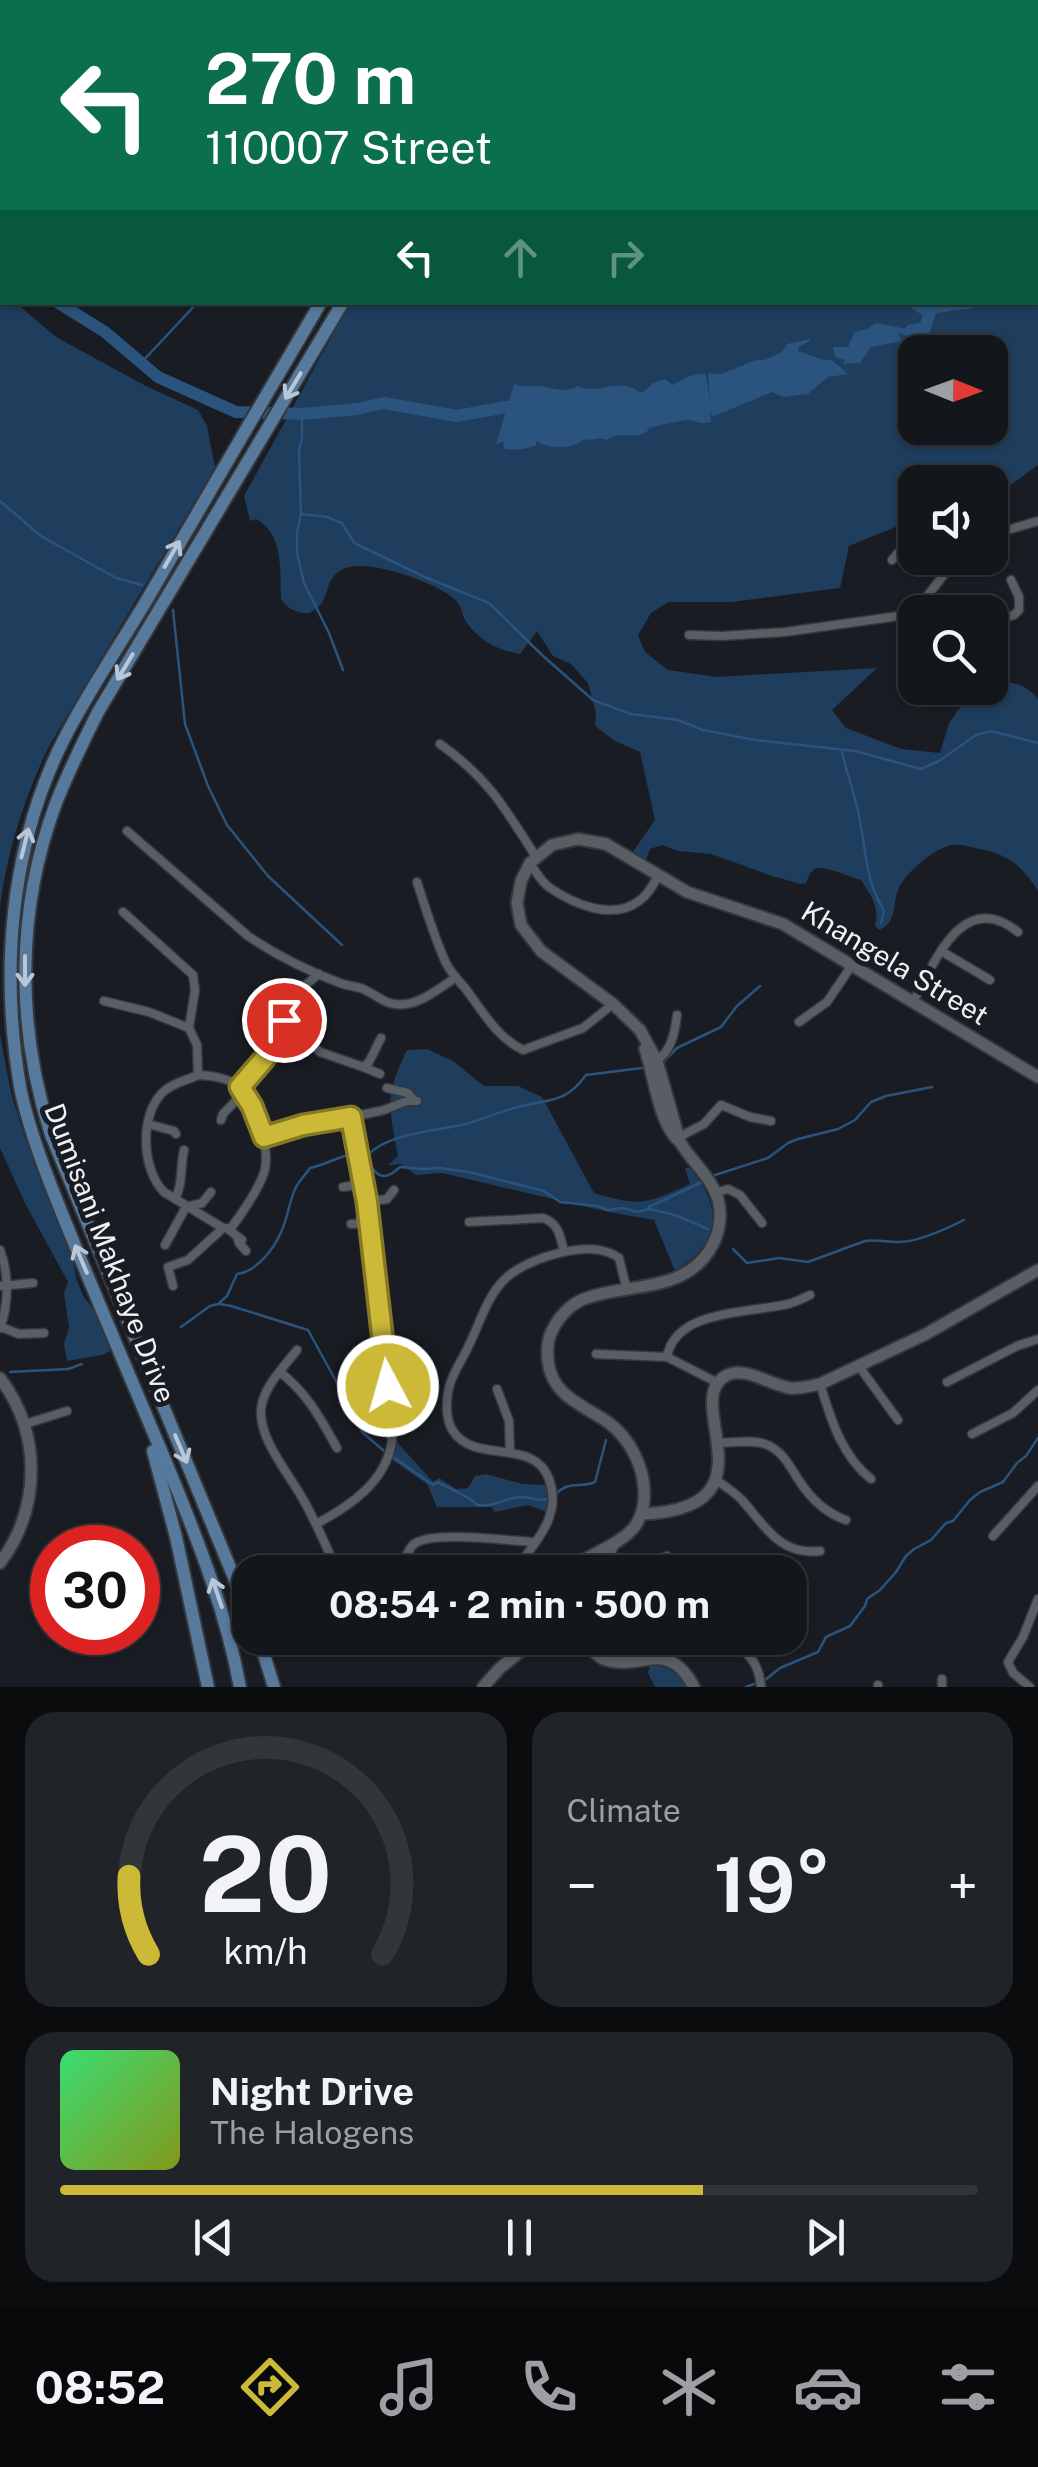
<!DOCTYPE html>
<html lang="en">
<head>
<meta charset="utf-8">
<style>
	:root { --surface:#13161a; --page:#202327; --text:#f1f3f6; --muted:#9d9fa2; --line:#323539; --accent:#cdb938 }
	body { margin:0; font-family:"Public Sans",sans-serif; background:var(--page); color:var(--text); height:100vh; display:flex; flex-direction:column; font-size:38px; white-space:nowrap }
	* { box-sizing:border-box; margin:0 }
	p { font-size:32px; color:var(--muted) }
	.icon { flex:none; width:55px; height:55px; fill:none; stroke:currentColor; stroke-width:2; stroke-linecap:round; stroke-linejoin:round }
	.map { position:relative; height:1687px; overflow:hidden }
	.side { display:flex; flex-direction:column; gap:25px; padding:25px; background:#0a0c0e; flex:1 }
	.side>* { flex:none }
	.banner { position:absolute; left:0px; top:0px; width:1040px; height:305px; box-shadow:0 2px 8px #0004,0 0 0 2px var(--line); background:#0b6e4f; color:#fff; overflow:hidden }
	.needle { width:65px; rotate:91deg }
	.buttons { position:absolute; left:898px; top:335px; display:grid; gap:20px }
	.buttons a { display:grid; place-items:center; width:110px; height:110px; border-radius:20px; background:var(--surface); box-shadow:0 2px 8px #0004,0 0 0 2px var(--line); font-size:50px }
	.speed { position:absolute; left:30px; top:1525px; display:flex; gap:20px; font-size:50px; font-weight:700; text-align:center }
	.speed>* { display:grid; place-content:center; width:130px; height:130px; border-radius:50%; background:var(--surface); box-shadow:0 2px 8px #0004,0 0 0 2px var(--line); line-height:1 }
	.speed .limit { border:15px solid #d22; background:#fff; color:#111 }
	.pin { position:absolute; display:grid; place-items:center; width:85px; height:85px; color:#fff; margin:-42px; border:5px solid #fff; border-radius:50%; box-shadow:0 2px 10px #0007 }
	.me { position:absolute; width:110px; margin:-55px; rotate:354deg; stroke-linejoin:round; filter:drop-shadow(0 0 8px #0008) }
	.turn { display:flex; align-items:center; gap:35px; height:210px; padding:0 40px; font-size:45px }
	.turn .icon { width:130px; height:130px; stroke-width:2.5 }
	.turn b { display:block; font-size:70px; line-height:85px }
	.lanes { display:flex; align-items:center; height:95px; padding:0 40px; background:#0003; justify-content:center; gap:50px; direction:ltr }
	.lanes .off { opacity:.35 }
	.big { font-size:75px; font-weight:700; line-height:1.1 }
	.side .card { flex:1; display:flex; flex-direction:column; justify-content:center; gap:15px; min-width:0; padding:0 35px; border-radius:30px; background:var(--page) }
	.side .dial { align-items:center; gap:0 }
	.dial svg { height:260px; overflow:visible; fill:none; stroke:var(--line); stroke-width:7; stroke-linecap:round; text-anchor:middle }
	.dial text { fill:var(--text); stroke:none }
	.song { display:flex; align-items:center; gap:30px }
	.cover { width:120px; height:120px; border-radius:15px; background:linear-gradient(135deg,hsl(140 70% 55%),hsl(70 70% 35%)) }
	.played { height:10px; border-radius:5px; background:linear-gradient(90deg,var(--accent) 70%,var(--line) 70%) }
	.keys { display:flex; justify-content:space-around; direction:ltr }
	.heat { display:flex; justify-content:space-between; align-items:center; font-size:55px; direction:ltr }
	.side .tiles { flex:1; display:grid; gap:25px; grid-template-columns:1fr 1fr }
	.card:last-child { grid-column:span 2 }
	.trip { position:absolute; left:232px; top:1555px; width:575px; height:100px; border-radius:30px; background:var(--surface); box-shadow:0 2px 8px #0004,0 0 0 2px var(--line); font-weight:700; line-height:100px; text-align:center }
	.tab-bar { display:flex; height:160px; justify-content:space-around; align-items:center; background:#08090a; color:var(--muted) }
	.tab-bar .icon { width:70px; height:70px }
	.tab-bar .selected { color:var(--accent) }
	.tab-bar b { font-size:45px; color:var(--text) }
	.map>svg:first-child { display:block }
	.green { fill:#1f3d5c; fill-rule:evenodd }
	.water { fill:#2a547e }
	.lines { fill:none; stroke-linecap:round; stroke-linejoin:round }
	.stream { stroke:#2a547e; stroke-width:2.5 }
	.river { stroke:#2a547e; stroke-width:12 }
	.street-casing { stroke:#34373b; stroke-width:11 }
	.secondary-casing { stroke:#34373b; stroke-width:15 }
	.primary-casing { stroke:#34373b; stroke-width:16 }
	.street { stroke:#585e64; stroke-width:8 }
	.secondary { stroke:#585e64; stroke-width:11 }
	.primary { stroke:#57799c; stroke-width:12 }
	.oneway { stroke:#b9c7d6 }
	.route-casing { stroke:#857824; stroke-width:25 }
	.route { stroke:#cdb938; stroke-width:18 }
	.labels { text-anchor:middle; stroke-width:10; stroke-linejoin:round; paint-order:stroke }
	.street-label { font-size:28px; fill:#eef1f5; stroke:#191d23 }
</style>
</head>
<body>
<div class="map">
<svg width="1038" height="1687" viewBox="0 0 1038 1687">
	<rect width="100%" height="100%" fill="#191d23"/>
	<g class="green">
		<path d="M890,0H1038V465L1001,492L990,496V482H915V519L849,546L840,588L732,602H668L651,613L638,635L645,652L668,670L717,677L877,668L832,710L846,728L901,749L940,753L949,723L974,688H990V681C1008,679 1027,685 1038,699V891C1020,863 1007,854 975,848C967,846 959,844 952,845C934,848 904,874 898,890C892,906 897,923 879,930L875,926C880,907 871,896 861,880C845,876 834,868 816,868L810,873L806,883L801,884L772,876L711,854L678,851L662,845L650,849L645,862L632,853L655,820L640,752L615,741L595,726L596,713L588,683L571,664L553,656L537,631L520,654C498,650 481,642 467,623C460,613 465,608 452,597C434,582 363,556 341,570C327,579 329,590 322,603C320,606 313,611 310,613C298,614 287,609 281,599C280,572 284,534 256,519L250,521L244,496L350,303L1038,302V2H887ZM915,352H990V428H915Z"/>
		<path d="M0,288L2,291V302L16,303L56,337L146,386L198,410L207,426L215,468L48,748C24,799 7,851 0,907Z"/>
		<path d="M0,1034L11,1093L24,1135L72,1256L77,1281L84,1297L97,1314L112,1350L102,1355L67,1361L64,1344L69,1327L64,1293L68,1282L25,1203L0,1148Z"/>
		<path d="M427,1049L453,1061L484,1086H518L542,1097L594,1193C642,1207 645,1204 690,1184L685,1168H690C724,1209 721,1242 675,1271L654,1220L609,1212L442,1173L416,1175L401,1164L388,1165L398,1156C389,1107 384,1097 407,1050Z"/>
		<path d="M397,1442L433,1482L439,1478L456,1489L468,1488L475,1476L486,1474L522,1484L547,1485L550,1501L547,1512L528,1505L494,1512L492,1507H437L427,1484L391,1459Z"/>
		<path d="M650,1665C668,1666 677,1672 687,1687H655L648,1673Z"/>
	</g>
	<g class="water">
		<path d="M905,303H970L973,308L922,315Z"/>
		<path d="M877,323L911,330L922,329L924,334L911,338L898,332L902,341L871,347L860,363L843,364L845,360L835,357L833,347H848L855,332L867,329Z"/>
		<path d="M810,339V341L799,347L798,351L824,360H832L848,374L828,377L808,394L783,397L772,392L712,417L710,409L711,422C699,425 698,421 688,420C682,420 655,426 650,428C648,429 647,432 645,433C631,440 622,430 607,440L599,438C594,440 589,439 583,440C581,440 579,443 577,444C564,449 547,448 536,441V445C526,450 516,450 505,449L503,442L496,444L514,384C527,388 528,386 538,386C552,387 564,394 578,386C595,394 610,383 627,386C632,387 637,391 642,393L653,383L665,379L673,385C683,380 694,371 706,375L710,401L708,373L721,374L756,360H764L782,352L787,344Z"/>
	</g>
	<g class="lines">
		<g class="stream">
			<path d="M386,2L387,0"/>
			<path d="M141,363L198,302"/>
			<path d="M302,414V438L299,451L301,514L297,532V553L304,583L329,633L343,670"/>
			<path d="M0,501L41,536L116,578L142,585"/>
			<path d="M301,514L327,517L342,523L354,543L427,578L489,603L542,655L593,700L631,714L678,720L703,730L755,740L855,751L921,769L939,761L976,735L991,731L1038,743"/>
			<path d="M173,610L185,724L208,786L227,825L268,876L342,945"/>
			<path d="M842,752C847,775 856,797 860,821C867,857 865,878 884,911L881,923"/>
			<path d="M663,1062L677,1048L721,1027L737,1006L760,986"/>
			<path d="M642,1068L586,1075C564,1105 550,1098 518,1107C501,1111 484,1119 466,1124C437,1131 382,1133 365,1159C377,1175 382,1184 400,1167L423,1169L440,1168L469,1172L544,1191L560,1202L598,1206L607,1210L623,1208L637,1212L649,1209L675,1215L708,1229"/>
			<path d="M712,1176L768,1158L788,1143L798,1139L838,1129L855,1120L871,1102L886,1096L932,1087"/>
			<path d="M649,1207L702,1182"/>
			<path d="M733,1249L747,1263L779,1258L808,1262L865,1241C878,1239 887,1242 899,1242C919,1242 946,1229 964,1220"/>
			<path d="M220,1304L231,1306L308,1330L336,1381L349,1398L362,1432L384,1451"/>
			<path d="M181,1327L210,1306L218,1304L227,1296L237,1274C256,1272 274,1249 281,1232C288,1218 289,1201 296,1187C300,1180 306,1174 310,1168C325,1165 337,1157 353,1154"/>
			<path d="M10,1372L68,1369L82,1364"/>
			<path d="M393,1457L433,1485L438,1482C449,1489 470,1496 477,1505C494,1508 505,1497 522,1497C532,1497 537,1502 548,1499"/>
			<path d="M557,1493C568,1481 582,1488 595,1482L606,1440"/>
			<path d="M765,1680L780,1668L818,1652L826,1637L850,1626L865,1606L867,1599L880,1590L896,1572L906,1556L914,1549L931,1540L946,1523L953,1521L970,1500L980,1492L1003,1482L1017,1463L1026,1456L1038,1438"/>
			<path d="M746,1687L754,1684"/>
		</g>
		<g class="river">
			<path d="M0,255L2,258"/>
			<path d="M57,302L105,332L158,377L236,412L302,414L357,409L384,403L457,416L506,407L521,406"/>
			<path d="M910,331L925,328L933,302"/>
		</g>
		<g class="street-casing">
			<g id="street">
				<path d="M196,0L199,2"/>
				<path d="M147,2V0"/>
				<path d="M298,2V0"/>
				<path d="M547,2L549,0"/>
				<path d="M990,535L1038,521"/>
				<path d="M892,560L899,552L915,550"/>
				<path d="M990,622L1014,615L1019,610V597L1011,580"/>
				<path d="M689,635L722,636L785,632L913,614L957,558"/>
				<path d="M440,744C488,778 505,808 536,857"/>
				<path d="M127,831L248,936C276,955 308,971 340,983C347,986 356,986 363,989C379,996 386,1007 406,1004C423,1002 441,987 455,978"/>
				<path d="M530,863C536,872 541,882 550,888C574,904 612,921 639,901C648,895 653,885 658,876"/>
				<path d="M417,882C426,909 434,937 446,963C451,973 458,980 465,988C482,1010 496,1037 523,1050L583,1028L613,1004"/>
				<path d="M123,912L193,975L195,990L189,1028"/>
				<path d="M941,951L990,980"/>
				<path d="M104,1001L149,1012L189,1028L197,1045L198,1075"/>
				<path d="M913,1002C934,964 962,887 1018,932"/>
				<path d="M284,1020L320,1052L363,1067L369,1062L381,1038"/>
				<path d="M799,1022L827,1002L852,965"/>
				<path d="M654,1062C671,1053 675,1033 677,1015"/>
				<path d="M363,1067L380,1074"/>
				<path d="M198,1075C213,1076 231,1078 242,1089C257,1105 271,1153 264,1173C257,1192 243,1212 231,1228H223L164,1192C142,1170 139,1117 162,1093C172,1083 185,1081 198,1075Z"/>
				<path d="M240,1087L265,1058L298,991L319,974"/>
				<path d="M387,1088L408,1093L413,1099"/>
				<path d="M221,1120L223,1114L244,1092"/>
				<path d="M148,1124L174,1131L176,1134"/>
				<path d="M264,1137C302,1125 341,1119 380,1111C393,1108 404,1099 417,1101"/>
				<path d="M679,1137L704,1124L721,1105L750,1117L771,1121"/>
				<path d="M343,1187L364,1184"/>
				<path d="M715,1193L728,1189L740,1195L762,1223"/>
				<path d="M175,1199C183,1185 180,1167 184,1150"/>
				<path d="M367,1202L387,1199L394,1190"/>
				<path d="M469,1222L543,1218C559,1223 560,1237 564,1251"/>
				<path d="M351,1224L370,1223"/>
				<path d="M228,1229L242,1240"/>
				<path d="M237,1237L239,1243L246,1251"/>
				<path d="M165,1245L186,1207L202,1203L211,1192"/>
				<path d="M0,1250C9,1273 9,1305 0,1328"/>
				<path d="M0,1286L33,1283"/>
				<path d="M173,1286L168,1267L188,1260L223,1228"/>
				<path d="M1,1327L19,1334L44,1333"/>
				<path d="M297,1350C283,1368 263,1387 261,1410C259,1440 290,1475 304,1501C317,1524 327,1549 338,1572"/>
				<path d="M596,1354L667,1357L718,1383"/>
				<path d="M667,1357C675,1309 751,1313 788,1304C796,1302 803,1298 810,1295"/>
				<path d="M858,1365L898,1420"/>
				<path d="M280,1372C308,1394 320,1418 337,1448"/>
				<path d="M947,1382L1017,1346L1038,1339"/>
				<path d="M820,1384C831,1419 841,1455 871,1479"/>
				<path d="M497,1389L509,1421L510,1452"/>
				<path d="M25,1424L67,1411"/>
				<path d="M972,1434L1013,1413L1038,1390"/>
				<path d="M717,1443C732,1443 751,1439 765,1444C782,1450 789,1465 798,1479C810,1498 825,1513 846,1520"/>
				<path d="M716,1480C725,1486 734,1492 742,1500C765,1526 780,1556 820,1551"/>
				<path d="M316,1524C350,1506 386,1482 392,1441C388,1332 369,1224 351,1117"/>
				<path d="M993,1536L1038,1486"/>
				<path d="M401,1572C404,1563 407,1550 414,1544C431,1530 511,1541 534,1542"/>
				<path d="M513,1572C534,1544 563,1516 549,1479C534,1437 475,1465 453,1431C445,1419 446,1400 449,1387C453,1372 463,1359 469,1345C480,1323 487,1296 505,1279C516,1268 531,1262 545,1257C567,1250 599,1243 619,1258L627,1290"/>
				<path d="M604,1572L614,1546"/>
				<path d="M629,1572L667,1556"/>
				<path d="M375,1638C401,1654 413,1653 439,1638"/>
				<path d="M725,1638C747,1651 759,1661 761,1687"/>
				<path d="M878,1685V1687"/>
				<path d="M942,1687V1679"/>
				<path d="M1030,1687L1013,1673L1008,1662L1023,1637L1038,1599"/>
			</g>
		</g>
		<g class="secondary-casing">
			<g id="secondary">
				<path d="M680,1142L657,1061L640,1030L613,1004L541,951L521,925L517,903L521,881L530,863L552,845L578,839L606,844L687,892L783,924L1038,1077"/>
				<path d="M0,1378C42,1434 41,1508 0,1563"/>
				<path d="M642,1514C778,1509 682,1404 724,1377C744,1364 769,1385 790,1388C800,1389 810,1386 820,1384L926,1334L1038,1270"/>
				<path d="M566,1572C586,1554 619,1547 635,1526C643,1515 645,1502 644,1489C643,1465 629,1438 609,1423C584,1405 552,1397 548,1361C547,1351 547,1340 552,1331C558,1318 570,1304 584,1299C627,1282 687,1295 713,1244C720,1230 722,1215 718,1199C711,1177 692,1162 680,1142C659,1125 654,1076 645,1049"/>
				<path d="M582,1638C589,1645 596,1657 606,1660C642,1671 667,1637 694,1687"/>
				<path d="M483,1687L500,1668L537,1638"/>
			</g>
		</g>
		<g class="primary-casing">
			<g id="primary">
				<path d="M492,2L494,0"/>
				<path d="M525,2L526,0"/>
				<path d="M153,1451L176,1537L208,1687"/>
				<path d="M250,1616L51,1135C16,1027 16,910 56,803C68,772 83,742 98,712L343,302"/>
				<path d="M259,1638L274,1687"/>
				<path d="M240,1687C226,1612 199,1543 170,1472C135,1388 99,1305 65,1221C48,1179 31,1136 21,1092C0,974 9,848 64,739C88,692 118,648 145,603C203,503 262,402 321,302"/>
			</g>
		</g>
		<use href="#street" class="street"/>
		<use href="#secondary" class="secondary"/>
		<use href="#primary" class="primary"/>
	</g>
	<defs><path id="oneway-shaft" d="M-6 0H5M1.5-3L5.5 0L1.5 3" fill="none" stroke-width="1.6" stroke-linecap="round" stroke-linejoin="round" transform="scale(2.5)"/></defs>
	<g class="oneway">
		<use href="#oneway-shaft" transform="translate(293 386) rotate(121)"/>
		<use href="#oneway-shaft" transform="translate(172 554) rotate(-60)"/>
		<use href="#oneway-shaft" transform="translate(125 667) rotate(121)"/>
		<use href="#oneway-shaft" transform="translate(25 843) rotate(-76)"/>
		<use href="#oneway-shaft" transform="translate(25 971) rotate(90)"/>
		<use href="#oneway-shaft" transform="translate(81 1259) rotate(-113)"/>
		<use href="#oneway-shaft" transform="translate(181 1449) rotate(67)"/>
		<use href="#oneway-shaft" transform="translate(217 1593) rotate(-109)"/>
	</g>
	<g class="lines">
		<g class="route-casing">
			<path id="route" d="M284,1020L265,1058L240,1087L252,1106L264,1137L303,1125L351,1117L367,1202L388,1386"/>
		</g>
		<use href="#route" class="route"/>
	</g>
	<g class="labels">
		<g class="street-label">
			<text transform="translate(895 963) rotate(31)" y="10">Khangela Street</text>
			<text transform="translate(110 1253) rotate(69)" y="10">Dumisani Makhaye Drive</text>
		</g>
	</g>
</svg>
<div class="buttons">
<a><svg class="needle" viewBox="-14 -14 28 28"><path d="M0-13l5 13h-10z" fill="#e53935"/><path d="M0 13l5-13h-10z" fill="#9d9fa2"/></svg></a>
<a><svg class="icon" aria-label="sound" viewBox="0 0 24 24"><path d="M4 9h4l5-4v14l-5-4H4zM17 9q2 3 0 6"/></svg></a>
<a><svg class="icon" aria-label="search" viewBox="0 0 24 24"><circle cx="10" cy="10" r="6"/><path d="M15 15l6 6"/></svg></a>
</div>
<div class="speed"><div class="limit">30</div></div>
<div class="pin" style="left:284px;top:1020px;background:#d93025"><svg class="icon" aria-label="arrive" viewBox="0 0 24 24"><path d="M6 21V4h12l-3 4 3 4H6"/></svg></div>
<svg class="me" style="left:388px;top:1386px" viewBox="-20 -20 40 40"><circle r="17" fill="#cdb938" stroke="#fff" stroke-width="3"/><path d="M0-11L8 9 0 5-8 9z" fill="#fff"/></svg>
<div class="trip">08:54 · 2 min · 500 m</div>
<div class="banner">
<div class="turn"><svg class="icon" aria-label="left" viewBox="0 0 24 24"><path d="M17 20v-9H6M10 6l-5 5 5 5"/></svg><div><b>270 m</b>110007 Street</div></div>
<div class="lanes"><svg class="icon" aria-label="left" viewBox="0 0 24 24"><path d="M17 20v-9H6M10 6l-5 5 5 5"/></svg><svg class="icon off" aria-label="ahead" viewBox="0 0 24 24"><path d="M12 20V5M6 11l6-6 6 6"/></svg><svg class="icon off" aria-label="right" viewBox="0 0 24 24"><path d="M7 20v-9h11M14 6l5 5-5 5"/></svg></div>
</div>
</div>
<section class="side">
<div class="tiles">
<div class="card dial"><svg viewBox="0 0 100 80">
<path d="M14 69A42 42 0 1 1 86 69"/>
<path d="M14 69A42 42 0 0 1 8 45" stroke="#cdb938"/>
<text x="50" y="56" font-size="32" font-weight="700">20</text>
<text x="50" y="72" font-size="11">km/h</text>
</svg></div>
<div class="card"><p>Climate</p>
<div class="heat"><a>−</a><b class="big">19°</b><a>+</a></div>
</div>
<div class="card">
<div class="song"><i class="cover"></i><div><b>Night Drive</b><p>The Halogens</p></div></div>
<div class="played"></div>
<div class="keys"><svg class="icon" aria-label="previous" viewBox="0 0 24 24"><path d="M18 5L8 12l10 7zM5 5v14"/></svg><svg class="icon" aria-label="pause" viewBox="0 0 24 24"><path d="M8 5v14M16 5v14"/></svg><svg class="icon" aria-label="next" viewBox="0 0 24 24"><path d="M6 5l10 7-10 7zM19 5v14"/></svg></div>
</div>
</div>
</section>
<nav class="tab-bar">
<b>08:52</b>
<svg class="icon selected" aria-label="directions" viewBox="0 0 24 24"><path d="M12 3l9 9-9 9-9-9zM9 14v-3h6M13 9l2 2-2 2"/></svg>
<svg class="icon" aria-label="music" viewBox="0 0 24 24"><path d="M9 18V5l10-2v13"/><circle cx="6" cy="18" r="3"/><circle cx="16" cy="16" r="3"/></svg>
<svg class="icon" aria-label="phone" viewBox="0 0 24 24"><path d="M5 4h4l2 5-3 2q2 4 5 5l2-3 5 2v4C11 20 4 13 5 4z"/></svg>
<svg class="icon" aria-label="climate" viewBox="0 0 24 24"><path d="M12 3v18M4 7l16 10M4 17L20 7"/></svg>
<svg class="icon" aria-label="car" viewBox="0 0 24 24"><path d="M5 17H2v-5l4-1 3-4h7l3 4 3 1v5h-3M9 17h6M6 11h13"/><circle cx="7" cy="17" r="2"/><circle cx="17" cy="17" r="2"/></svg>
<svg class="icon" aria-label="filters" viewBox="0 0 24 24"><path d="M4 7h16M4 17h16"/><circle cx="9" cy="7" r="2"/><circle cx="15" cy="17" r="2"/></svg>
</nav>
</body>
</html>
